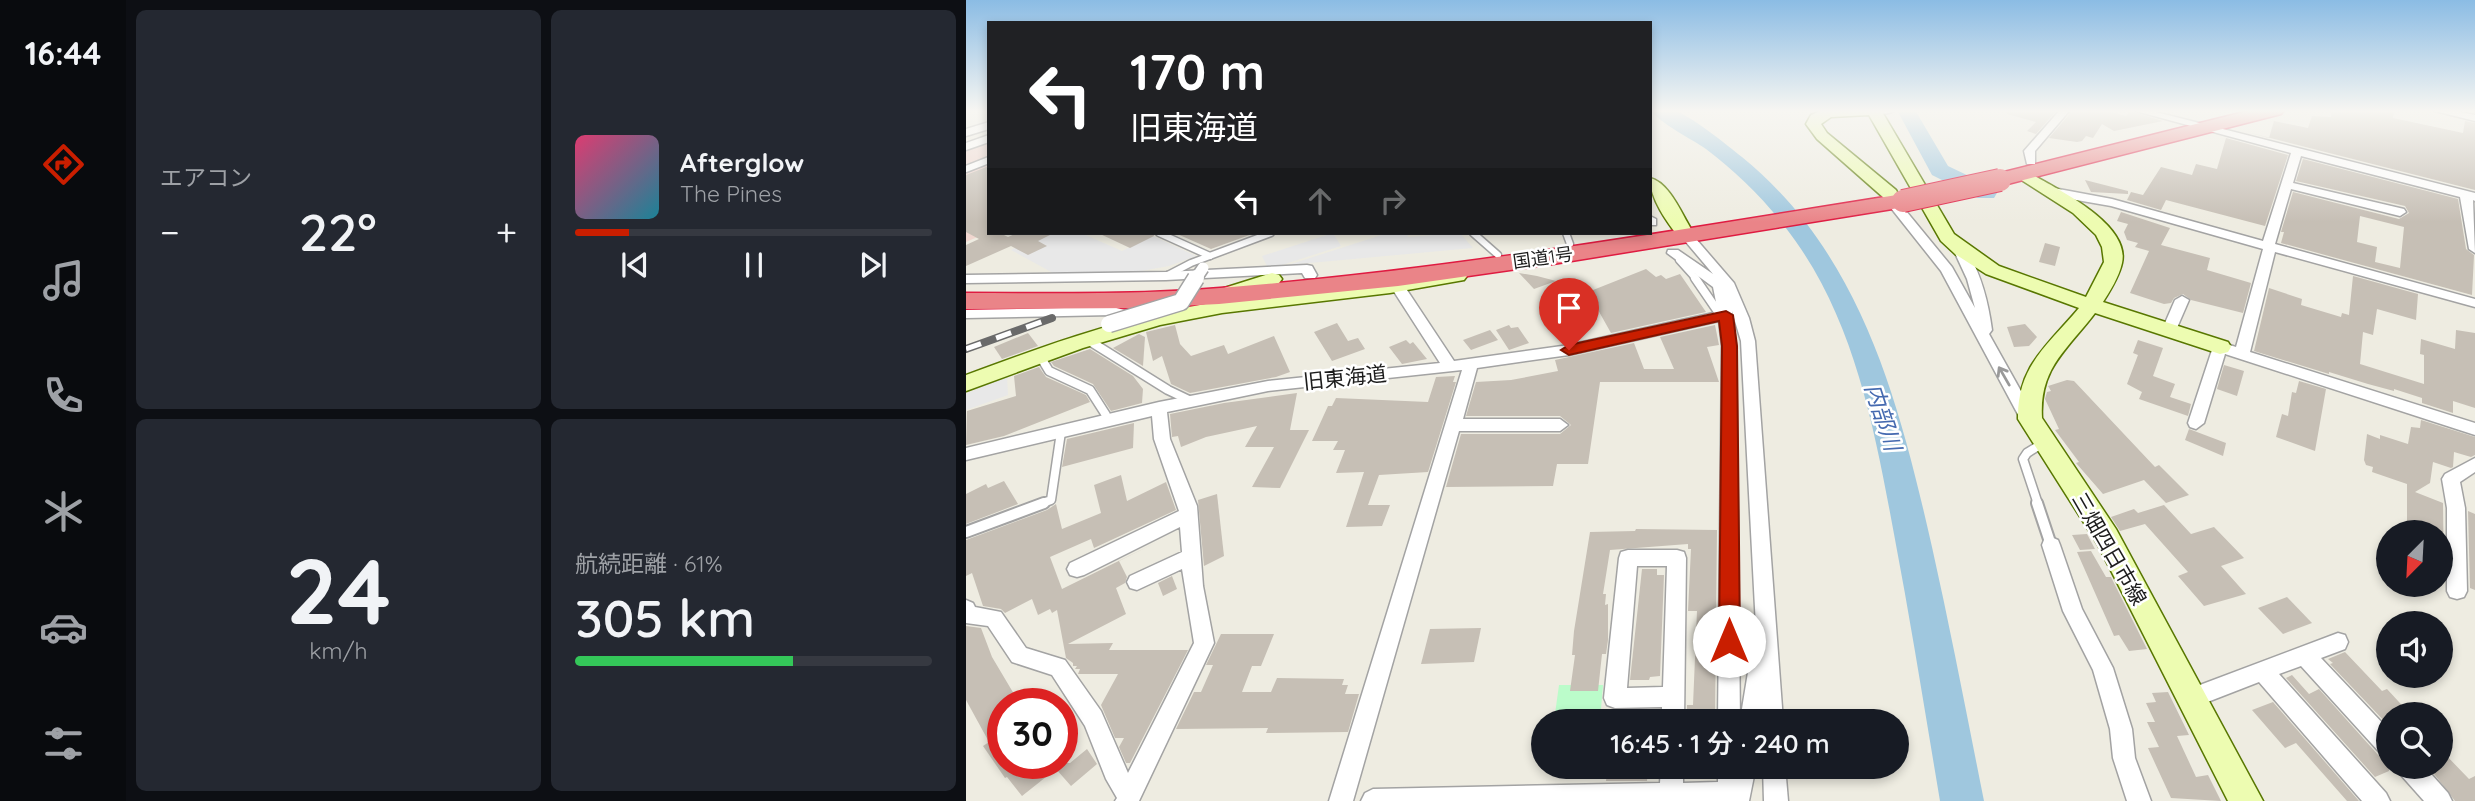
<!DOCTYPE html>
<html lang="ja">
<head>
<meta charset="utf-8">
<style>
	:root { --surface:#171b24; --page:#242831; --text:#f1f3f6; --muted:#9ea1a6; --line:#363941; --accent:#c91e00 }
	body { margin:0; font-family:Quicksand,"Noto Sans JP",sans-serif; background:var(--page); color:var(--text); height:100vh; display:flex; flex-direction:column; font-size:26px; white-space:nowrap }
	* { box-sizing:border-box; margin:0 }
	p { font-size:23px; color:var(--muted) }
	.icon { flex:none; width:38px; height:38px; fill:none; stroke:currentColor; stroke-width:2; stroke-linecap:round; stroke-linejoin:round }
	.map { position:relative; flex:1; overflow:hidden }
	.panel { display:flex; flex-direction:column; gap:10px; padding:10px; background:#0d0f14; width:840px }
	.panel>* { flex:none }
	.top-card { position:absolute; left:21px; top:21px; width:665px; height:214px; border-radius:0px; box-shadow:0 4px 10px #0003; background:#202124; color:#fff; overflow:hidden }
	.needle { width:46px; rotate:204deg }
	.tools { position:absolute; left:1410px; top:520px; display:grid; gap:14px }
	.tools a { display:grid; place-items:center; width:77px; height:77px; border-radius:50%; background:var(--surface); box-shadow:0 4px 10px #0003; font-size:35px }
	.speed { position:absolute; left:21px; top:688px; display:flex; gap:14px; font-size:35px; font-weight:700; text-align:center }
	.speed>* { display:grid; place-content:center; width:91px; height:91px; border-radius:50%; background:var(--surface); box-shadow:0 4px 10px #0003; line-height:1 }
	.speed .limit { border:10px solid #d22; background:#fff; color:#111 }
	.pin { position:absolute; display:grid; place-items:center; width:60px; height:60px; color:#fff; margin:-72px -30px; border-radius:50% 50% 50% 0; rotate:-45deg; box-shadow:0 0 7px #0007 }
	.pin .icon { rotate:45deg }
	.me { position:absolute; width:77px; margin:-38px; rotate:0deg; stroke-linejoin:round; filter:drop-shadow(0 0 5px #0008) }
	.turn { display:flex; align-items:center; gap:24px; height:147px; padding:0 28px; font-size:32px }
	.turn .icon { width:91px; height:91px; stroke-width:2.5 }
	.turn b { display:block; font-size:49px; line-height:60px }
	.lanes { display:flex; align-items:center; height:66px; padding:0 28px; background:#0003; justify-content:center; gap:35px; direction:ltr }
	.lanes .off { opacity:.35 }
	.big { font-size:52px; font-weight:600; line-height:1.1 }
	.panel .tile { flex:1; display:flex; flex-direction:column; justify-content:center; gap:10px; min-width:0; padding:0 24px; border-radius:10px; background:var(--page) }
	.panel .dial { align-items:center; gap:0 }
	.dial b { font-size:91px; line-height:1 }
	.song { display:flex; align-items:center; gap:21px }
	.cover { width:84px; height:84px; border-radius:10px; background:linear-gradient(135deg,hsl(340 70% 55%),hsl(190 70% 35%)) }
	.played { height:7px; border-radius:4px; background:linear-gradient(90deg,var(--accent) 15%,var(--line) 15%) }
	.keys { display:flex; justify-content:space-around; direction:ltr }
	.heat { display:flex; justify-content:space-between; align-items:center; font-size:38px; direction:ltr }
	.charge { height:10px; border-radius:5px; background:linear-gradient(90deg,#34c759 61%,var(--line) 0) }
	.panel .tiles { flex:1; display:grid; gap:10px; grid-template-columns:repeat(2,1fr) }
	.trip { position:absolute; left:565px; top:709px; width:378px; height:70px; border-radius:35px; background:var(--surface); box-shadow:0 4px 10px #0003; font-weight:600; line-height:70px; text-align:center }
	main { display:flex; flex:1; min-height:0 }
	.dock { display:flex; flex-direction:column; width:126px; justify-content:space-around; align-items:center; background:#090b0e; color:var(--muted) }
	.dock .icon { width:49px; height:49px }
	.dock .selected { color:var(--accent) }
	.dock b { font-size:32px; color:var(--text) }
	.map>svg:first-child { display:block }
	.commercial { fill:#f0d6cf }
	.park { fill:#bbfcca }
	.parking { fill:#e8e8e8 }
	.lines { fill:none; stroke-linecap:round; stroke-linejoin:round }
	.river { fill:#9fc7de; fill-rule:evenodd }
	.building { fill:#c6bfb5; fill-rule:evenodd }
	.lane-far2-casing { stroke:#a3a3a3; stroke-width:9 }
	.lane-far1-casing { stroke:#a3a3a3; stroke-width:11 }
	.lane-casing { stroke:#a3a3a3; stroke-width:14 }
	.street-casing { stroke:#a3a3a3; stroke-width:3 }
	.secondary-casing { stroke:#587700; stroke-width:3 }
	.highway-casing { stroke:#df1b41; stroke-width:3 }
	.lane-far2 { stroke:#fff; stroke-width:6 }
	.lane-far1 { stroke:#fff; stroke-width:8 }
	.lane { stroke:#fff; stroke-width:10 }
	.street { fill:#fff; fill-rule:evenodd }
	.secondary { fill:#edfcb1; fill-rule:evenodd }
	.highway { fill:#ea8488; fill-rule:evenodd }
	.rail-casing { stroke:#6a6a6a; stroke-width:8 }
	.rail { stroke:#fff; stroke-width:5; stroke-dasharray:16; stroke-linecap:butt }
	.street-bridge-far1-casing { stroke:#a3a3a3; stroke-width:14; stroke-linecap:butt }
	.street-bridge-casing { stroke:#a3a3a3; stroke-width:19; stroke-linecap:butt }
	.highway-bridge-casing { stroke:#df1b41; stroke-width:24; stroke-linecap:butt }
	.street-bridge-far1 { stroke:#fff; stroke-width:11 }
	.street-bridge { stroke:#fff; stroke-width:16 }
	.highway-bridge { stroke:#ea8488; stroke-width:22 }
	.oneway { stroke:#999 }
	.route { fill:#c91e00; stroke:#831400; stroke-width:2 }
	.labels { text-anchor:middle; stroke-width:5; stroke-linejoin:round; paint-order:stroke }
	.far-street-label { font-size:18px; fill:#1c1c1c; stroke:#fff }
	.street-label { font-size:21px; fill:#1c1c1c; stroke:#fff }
	.water-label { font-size:23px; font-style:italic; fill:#456ab0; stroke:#fff }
</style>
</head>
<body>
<main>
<nav class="dock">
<b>16:44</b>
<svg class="icon selected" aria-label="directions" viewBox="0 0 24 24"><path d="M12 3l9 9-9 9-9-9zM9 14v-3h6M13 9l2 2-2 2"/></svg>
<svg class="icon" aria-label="music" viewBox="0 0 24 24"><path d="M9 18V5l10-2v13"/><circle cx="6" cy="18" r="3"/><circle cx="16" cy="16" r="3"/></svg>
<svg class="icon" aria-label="phone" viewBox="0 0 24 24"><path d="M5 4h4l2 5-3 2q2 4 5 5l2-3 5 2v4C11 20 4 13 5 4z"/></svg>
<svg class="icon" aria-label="climate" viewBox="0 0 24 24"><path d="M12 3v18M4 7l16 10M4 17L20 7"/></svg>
<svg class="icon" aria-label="car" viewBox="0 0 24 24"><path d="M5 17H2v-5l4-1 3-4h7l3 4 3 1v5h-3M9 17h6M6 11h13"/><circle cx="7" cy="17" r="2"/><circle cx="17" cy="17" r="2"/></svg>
<svg class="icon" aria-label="filters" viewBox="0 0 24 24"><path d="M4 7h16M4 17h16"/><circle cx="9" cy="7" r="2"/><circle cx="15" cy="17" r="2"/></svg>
</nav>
<section class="panel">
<div class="tiles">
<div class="tile"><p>エアコン</p>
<div class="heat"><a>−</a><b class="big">22°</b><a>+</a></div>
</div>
<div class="tile">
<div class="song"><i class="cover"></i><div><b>Afterglow</b><p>The Pines</p></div></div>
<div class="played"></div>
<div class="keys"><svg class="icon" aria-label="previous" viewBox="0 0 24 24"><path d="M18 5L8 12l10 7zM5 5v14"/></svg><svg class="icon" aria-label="pause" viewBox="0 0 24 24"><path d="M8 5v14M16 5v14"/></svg><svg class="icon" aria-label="next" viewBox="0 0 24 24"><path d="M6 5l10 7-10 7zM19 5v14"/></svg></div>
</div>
<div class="tile dial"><b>24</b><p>km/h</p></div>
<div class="tile"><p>航続距離 · 61%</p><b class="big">305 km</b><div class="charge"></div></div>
</div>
</section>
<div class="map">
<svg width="1509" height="801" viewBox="0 0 1509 801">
	<rect width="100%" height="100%" fill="#eeece1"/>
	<path class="commercial" d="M23,140V232L0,242V148Z"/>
	<path class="park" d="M593,685H637L634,721H588Z"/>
	<g class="parking">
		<path d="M80,233H115L156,251L187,236L230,256L203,266L170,272L87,273L45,250Z"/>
		<path d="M367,233L375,246L316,265L301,266L296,256Z"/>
		<path d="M422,233H441L442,237L494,233L507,248L322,265Z"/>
		<path d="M41,376L42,395L0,410V394Z"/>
	</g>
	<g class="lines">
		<g class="river">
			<path d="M685,110C691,110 699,108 706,110C722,113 762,146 776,157C896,255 933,402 966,547C985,632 1001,716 1018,801H974C959,712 945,623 928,534C910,437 891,332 835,249C809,210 777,177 740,149C726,139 693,123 685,110Z"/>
			<path d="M931,110H949L982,166L1028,188L1031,193L1028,198H1012L966,175Z"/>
		</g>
	</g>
	<g class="building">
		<path d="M1041,110H1091L1070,134L1061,131L1070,122L1041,114Z"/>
		<path d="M1107,110H1145L1144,112L1160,116L1164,111L1197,121L1148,131L1136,124L1127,138L1120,136L1116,141L1111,142L1083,138Z"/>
		<path d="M1366,110H1428L1427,118L1497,133L1499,121L1509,123V190L1281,132L1303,138L1308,121L1342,128L1346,116L1365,117Z"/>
		<path d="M1260,138L1322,155L1299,226L1200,200L1195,210L1161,200L1165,192L1177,195L1195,167L1226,175L1230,164L1251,169Z"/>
		<path d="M1337,159L1492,199L1500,249L1508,255L1506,295L1315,243L1318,232H1315L1327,192L1433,219L1443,213L1439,206L1330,181ZM1394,216L1438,227L1434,268L1409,262L1411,247L1391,242Z"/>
		<path d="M23,166V233H34L42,237L51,233H88L72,241L81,246L62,255L45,246L0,266V245L13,239L0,232V175Z"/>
		<path d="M1119,180L1162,191V194L1125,192Z"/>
		<path d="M1155,212L1204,228L1195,245L1244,258L1241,270L1285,283L1277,313L1225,300L1217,294L1208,298L1205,303L1198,304L1164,293L1183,251L1169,247L1172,243L1161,240L1158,232L1162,224L1151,221Z"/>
		<path d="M132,233H187L188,236L164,248Z"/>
		<path d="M209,233H289L245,249Z"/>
		<path d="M1079,243L1094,247L1089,266L1073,262Z"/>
		<path d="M680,269L690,277L695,275L700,279L714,274L740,312L645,333L622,292Z"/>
		<path d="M553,273L571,276L590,281L568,289Z"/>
		<path d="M1387,276L1452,294L1450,320L1411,309L1407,335L1397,332L1394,364L1458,384V355L1454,354L1455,339L1489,349L1490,330L1509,333V408L1487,401V413L1456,403V398L1428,389V391L1402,384L1363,372V374L1288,351L1303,288L1336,299L1335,305L1375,317L1376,313L1383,315Z"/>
		<path d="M371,323L382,341L392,338L399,349L366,361L348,332Z"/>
		<path d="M1059,324L1071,337L1063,346L1048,347L1041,327Z"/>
		<path d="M209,325L214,344L225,356L258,345L262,354L308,336L324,372L310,377L224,393L205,384L196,356L187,361L180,332Z"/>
		<path d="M543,325L545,328L552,327L563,343L543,350L530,330Z"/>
		<path d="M749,325L753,345L741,347L753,382H634L622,464H591L587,486L480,487L495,434H594L605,425L594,416H500L510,382L545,380L592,371L589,360L668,343L678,369H708L694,337Z"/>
		<path d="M524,330L532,340L505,350L497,340Z"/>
		<path d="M62,333L72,346L36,359L28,347Z"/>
		<path d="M173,334L179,337L177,366L147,348Z"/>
		<path d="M440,340L444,344L447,342L461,359L436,364L423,347Z"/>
		<path d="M1172,340L1197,348L1187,376L1209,384L1204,397L1225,404L1222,416L1173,399L1176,392L1161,384L1172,355L1167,353Z"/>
		<path d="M124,349L167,376L177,389L176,403L145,411L127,384L88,366L85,362Z"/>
		<path d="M1258,365L1278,371L1271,396L1251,389Z"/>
		<path d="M73,367L80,377L120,395L124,402L38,436L0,445L1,411L50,396L48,376Z"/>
		<path d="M489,376L487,382H490L462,472L413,475L402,505H424L416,526L380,527L398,472L370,473L379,450H367L372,441H346L362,406H366L370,398L462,402L470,377Z"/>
		<path d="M1101,380L1108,381L1189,467L1193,465L1223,495L1200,503L1178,480L1137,494L1110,463L1113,462L1089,430L1093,429L1079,399L1081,392L1085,391L1082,386Z"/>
		<path d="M1333,381L1360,389L1349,451L1310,437L1316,414L1322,416L1326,392L1330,393Z"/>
		<path d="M331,393L324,430H343L314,488L286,487L308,447H279L291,426L240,437L215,447L212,436L206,437L204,414L258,403Z"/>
		<path d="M1455,420L1509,437V455L1505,457L1488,452L1487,467L1485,468L1467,462L1464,483L1449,492L1477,503L1478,578L1475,577V532H1441V484L1406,472L1407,467L1400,465L1398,460L1401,434L1414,439V435L1442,444L1445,427L1454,428Z"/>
		<path d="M168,423L167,448L96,467L101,439Z"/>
		<path d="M1223,429L1260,443L1257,456L1219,440Z"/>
		<path d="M155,475L161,501L200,482L210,510L128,548L125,539L84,557L96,589L191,542L153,561L161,577L159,583L150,588L160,614L102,644L147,643L143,650H222L164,763H160L153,747L158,738H149L135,705L152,674H112L114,669H109L111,666H107V663L100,658L91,610L86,613L84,609L72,615L66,599L39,613L35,609L17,606L6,573L0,576V540L81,510L90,504L96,529L135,513L128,485Z"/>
		<path d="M38,481L52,504L0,524V494L20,484L22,488Z"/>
		<path d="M251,494L258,556L238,566L232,500Z"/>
		<path d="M1198,505L1225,534L1248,527L1278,558L1255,566L1280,594L1238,606L1212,576L1222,572L1179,524L1154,531L1145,517L1168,509L1172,513Z"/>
		<path d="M1502,511L1509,514V590L1504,588Z"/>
		<path d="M670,529L751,530L749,721H721V705H727L731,611H722L725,549H722V544L644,550L637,594H640L639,605L642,604V640L640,654H636L632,691H604L609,655H606L608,631L624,532L669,531Z"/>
		<path d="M1121,534L1129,549L1114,550L1106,535Z"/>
		<path d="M1125,551L1140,577H1145L1181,649L1163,651L1153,635L1148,636L1111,552Z"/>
		<path d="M676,569H691V575H698L694,676L684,677L683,680H664Z"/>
		<path d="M206,576L211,589L197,596L192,583Z"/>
		<path d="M1321,597L1346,623L1317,634L1292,608Z"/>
		<path d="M0,626L15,628L26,657L54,704H37V763H104L121,749L131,764L105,786L90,769L56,796L41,777L39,778L17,746L23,742L0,700Z"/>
		<path d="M515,628L508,662L455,664L464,629Z"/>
		<path d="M255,634H308L295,666H286L276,692H305L311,678L378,679L376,685H382L379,694H393L382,732L300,733L302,728L210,729L228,692H235L247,665H240Z"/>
		<path d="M1379,652L1416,691L1421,689L1444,714H1423V726L1364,664L1367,663L1362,659Z"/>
		<path d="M1326,675L1343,694L1353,689L1413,756L1423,759V771L1409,777L1320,678Z"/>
		<path d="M1202,692L1223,735L1211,736L1230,777L1242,775L1255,801L1205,798L1182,748L1193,747L1181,722H1189L1180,703L1190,702L1186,693Z"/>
		<path d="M1307,702L1393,801H1381L1330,743L1319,748L1286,710Z"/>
		<path d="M636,709L692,710L691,721H635Z"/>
		<path d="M1475,750L1503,779L1509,776V801H1489L1462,766H1475Z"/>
		<path d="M642,766H682L681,781H640Z"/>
	</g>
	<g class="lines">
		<g class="lane-far2-casing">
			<g id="lane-far2">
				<path d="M0,169L23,160"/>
				<path d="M193,233L244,256"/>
				<path d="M507,233L532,255"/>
				<path d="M600,233L604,244"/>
				<path d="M713,260L731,280"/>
				<path d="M200,276L225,263L305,233"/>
			</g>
		</g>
		<g class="lane-far1-casing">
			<g id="lane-far1">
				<path d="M729,278L755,316"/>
				<path d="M122,340L202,390L225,401"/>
				<path d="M74,356L83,371L124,390L140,415L138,421"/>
				<path d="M74,504L85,500L95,432"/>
				<path d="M1072,504L1057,459L1061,453L1077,443"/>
			</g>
		</g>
		<g class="lane-casing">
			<g id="lane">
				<path d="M1071,503L1085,545"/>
				<path d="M0,532L78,503"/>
			</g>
		</g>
		<g class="street-casing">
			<g id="street">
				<path d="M903,110H929C923,115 909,115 903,110Z"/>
				<path d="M1094,110H1104L1069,151V164H1061L1058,151Z"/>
				<path d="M1166,110H1182L1509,193V201L1507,200L1509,253L1503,249L1494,197L1335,156L1327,183L1438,209L1440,212L1434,216L1325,189L1309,244L1509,299V307L1309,252L1284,352L1509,423V435L1259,354L1238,423L1230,429L1224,427L1222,423L1247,347L1254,342L1270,347L1297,249L1145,206L1082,195L1076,191L1082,187L1146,199L1297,241L1325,153Z"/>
				<path d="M1465,110H1484L1509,115V121Z"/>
				<path d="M23,122V129L0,136V129Z"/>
				<path d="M23,135V142L0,150V143Z"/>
				<path d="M927,199L931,200L986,267L1009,308L1001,279L988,251L994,247L999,248C1015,273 1022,300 1026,330L1023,334L1070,418L1068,422H1056L975,271L921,203Z"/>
				<path d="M684,216L690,219V225H684Z"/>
				<path d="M720,231L724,232L768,283L783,318L789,341L817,721H774L785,654L791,646L775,341L766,311L770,346L774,721H752L756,346L753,321L603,355L511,368L497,419H594L602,425L594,431H493L387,801H363L496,370L302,391L201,412L204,439L231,506L237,586L248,643L173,801H149L151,798L140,779L119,726L86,675L46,662L22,626L0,623V600L7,603L9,607L35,612L60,648L99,660L135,711L162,773L228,643L216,569L171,590L164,588L161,582L164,576L216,552L214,527L118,575L111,577L104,575L101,569L104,563L213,511L188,439L186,416L0,460V448L193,402L302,381L474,363L425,287L432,283L437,284L488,361L603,345L752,312L747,287L701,253L702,250H712L747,274L714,235Z"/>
				<path d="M341,265L346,266L351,275L349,278H339L336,273L200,280L0,283V275L200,272Z"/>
				<path d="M1216,296L1223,300L1210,330L1208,333H1198L1196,330L1209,300Z"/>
				<path d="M146,307L159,310L161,313L156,334L151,336L144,331L146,315L0,318V310Z"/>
				<path d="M1509,458V472L1494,482L1499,508L1501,591L1498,597L1491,599L1484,597L1481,591V508L1476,479L1479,474Z"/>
				<path d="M1085,537L1092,540L1094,545L1116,609L1147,668L1166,729L1169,758L1185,801H1161L1147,758L1144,729L1127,670L1097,611L1076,545L1078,540Z"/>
				<path d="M662,550H711L718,552L720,558L718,721H696V707L649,708L641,705L638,698L653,558L655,552ZM671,566H701L697,687L661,688Z"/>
				<path d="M1372,633L1379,635L1382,642L1379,649L1355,658L1423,730V757L1415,754L1335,666L1313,674L1420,793L1424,801H1396L1293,682L1226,708L1218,705L1215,698L1218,691Z"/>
				<path d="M695,766H717V783L752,782V766H790L783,801H395L399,793L407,789L694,783Z"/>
				<path d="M797,766H819L822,801H798Z"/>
				<path d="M1431,766H1458L1482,793L1486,801H1458L1434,774Z"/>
			</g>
		</g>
		<g class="secondary-casing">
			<g id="secondary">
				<path d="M857,110H915L988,234L1033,266L1120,297L1138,262L1136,247L1130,235L1107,213L1046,174L1054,169L1060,171C1087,187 1165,223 1156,263C1153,277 1144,291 1137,302L1262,342L1265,347L1262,352L1254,354L1129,313C1101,350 1073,368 1076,418L1150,529L1297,801H1262L1132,545L1052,419C1051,366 1082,345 1113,308L1020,274L989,254L975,241L903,115L865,117L855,124L861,133L930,190L932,194L930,198H918L851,139L840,124L845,115Z"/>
				<path d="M684,178C705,183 717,218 729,235L726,239H714C701,222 684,199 684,178Z"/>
				<path d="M491,270L501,276L498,280L424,293L256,313L194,325L117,348L0,391V375C73,348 146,321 223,307C312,290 402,286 491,270Z"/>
				<path d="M306,273L313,275L316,279L313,283L259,300L252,298L249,294L252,290Z"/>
			</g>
		</g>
		<g class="highway-casing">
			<g id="highway">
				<path d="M1286,110H1318L1315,114L1034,186L1026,185L1023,180L1026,175Z"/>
				<path d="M937,194L945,196L948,201L945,206L587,264L432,286L253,304L174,308L0,309V293C85,293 170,295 254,288C484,270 710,230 937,194Z"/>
			</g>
		</g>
		<use href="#lane-far2" class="lane-far2"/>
		<use href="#lane-far1" class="lane-far1"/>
		<use href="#lane" class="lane"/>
		<use href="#street" class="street"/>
		<use href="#secondary" class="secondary"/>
		<use href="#highway" class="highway"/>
		<g class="rail-casing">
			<path id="rail" d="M0,349L86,318"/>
		</g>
		<use href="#rail" class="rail"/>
		<g class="street-bridge-far1-casing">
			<path id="street-bridge-far1" d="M229,280L237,268"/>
		</g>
		<g class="street-bridge-casing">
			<path id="street-bridge" d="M143,324L215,302L230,278"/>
		</g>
		<g class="highway-bridge-casing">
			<path id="highway-bridge" d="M937,201L1034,180"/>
		</g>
		<use href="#street-bridge-far1" class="street-bridge-far1"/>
		<use href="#street-bridge" class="street-bridge"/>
		<use href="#highway-bridge" class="highway-bridge"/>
	</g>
	<defs><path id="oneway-shaft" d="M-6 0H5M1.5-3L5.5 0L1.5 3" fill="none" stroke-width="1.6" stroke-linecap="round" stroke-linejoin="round" transform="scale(1.75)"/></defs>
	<use class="oneway" href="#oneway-shaft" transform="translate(1038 376) rotate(-120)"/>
	<linearGradient id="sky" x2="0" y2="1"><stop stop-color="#8bbce4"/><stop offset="0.5" stop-color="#f7f6f2"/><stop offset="1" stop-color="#f7f6f2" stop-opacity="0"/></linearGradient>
	<rect width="1509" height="222" fill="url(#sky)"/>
	<path class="route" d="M760,311L767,315L771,346L774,641L771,647L763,650L756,647L753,641L756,346L753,321L603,355L595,350L603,345Z"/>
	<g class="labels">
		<g class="far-street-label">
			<text transform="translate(577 258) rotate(-8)" y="6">国道1号</text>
		</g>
		<g class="street-label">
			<text transform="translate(379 378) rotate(-6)" y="7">旧東海道</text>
			<text transform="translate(1143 549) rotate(60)" y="7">三畑四日市線</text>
		</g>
		<g class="water-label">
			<text transform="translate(917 417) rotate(72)" y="8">内部川</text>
		</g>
	</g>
</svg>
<div class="tools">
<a><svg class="needle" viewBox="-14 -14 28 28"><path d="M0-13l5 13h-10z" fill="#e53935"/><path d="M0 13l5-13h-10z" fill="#9ea1a6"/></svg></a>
<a><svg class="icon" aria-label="sound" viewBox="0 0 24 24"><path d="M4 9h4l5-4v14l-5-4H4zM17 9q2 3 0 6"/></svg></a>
<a><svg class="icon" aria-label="search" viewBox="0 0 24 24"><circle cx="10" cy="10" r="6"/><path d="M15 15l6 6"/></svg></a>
</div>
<div class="speed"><div class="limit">30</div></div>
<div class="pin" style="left:603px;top:350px;background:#d93025"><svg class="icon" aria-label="arrive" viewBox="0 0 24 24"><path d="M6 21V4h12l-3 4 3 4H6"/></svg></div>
<svg class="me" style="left:763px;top:641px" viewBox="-20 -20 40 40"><circle r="19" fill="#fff"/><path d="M0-13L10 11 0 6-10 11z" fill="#c91e00"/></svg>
<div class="trip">16:45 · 1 分 · 240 m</div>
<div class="top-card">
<div class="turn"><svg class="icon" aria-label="left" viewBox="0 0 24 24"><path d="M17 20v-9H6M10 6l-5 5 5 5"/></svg><div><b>170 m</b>旧東海道</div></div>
<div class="lanes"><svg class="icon" aria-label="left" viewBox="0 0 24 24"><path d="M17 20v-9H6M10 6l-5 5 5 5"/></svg><svg class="icon off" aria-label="ahead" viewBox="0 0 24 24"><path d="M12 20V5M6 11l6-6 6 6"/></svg><svg class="icon off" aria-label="right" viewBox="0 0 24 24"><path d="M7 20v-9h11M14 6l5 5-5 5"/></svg></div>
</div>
</div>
</main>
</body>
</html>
